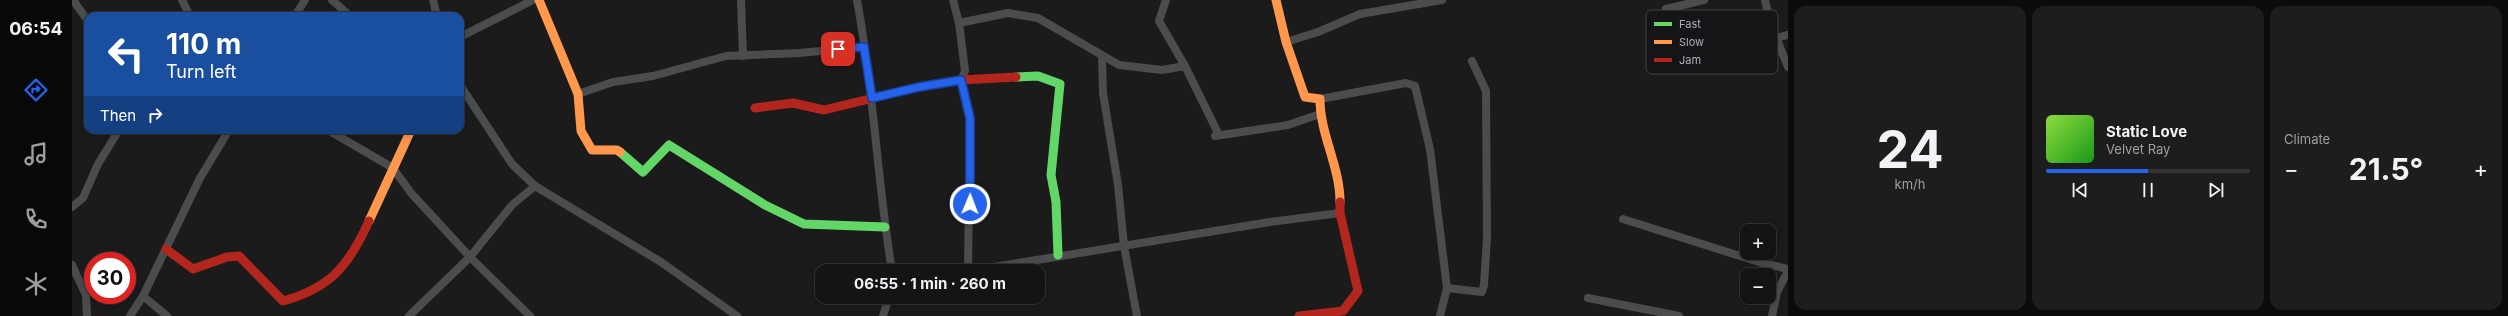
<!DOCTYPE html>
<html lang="en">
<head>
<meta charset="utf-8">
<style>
	:root { --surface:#141414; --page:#1d1d1d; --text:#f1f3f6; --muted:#9d9ea0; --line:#333334; --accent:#2563eb }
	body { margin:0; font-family:Inter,sans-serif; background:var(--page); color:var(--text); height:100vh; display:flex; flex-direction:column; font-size:15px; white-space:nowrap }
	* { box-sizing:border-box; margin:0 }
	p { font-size:13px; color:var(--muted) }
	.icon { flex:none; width:22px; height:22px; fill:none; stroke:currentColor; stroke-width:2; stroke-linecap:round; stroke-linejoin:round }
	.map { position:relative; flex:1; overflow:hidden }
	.drawer { display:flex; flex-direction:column; gap:6px; padding:6px; background:#0b0b0b; width:720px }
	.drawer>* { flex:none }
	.hud { position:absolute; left:12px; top:12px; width:380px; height:122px; border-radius:12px; box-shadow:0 2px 10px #0003,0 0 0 1px var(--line); background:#1a4fa0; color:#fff; overflow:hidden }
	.fabs { position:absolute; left:1668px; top:224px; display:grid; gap:8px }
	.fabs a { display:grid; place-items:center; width:36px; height:36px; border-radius:8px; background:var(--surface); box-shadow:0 2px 10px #0003,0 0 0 1px var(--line); font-size:20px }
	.speed { position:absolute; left:12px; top:252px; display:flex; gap:8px; font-size:20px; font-weight:700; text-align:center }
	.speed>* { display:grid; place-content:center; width:52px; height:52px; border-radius:50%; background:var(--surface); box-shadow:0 2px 10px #0003,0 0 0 1px var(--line); line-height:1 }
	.speed .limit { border:6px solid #d22; background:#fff; color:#111 }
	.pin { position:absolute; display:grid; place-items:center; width:34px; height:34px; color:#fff; margin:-17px; border-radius:8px; box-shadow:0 2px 6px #0006 }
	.me { position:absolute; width:44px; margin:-22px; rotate:1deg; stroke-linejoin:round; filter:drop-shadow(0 0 3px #0008) }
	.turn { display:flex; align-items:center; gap:14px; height:84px; padding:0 16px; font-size:18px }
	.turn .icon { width:52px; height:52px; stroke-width:2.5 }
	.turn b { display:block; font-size:28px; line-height:34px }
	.then { display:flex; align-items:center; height:38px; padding:0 16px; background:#0003; gap:8px; font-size:15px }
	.big { font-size:30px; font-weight:700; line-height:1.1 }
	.drawer .tile { flex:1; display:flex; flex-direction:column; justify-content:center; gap:6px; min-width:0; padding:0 14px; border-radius:12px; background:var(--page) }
	.drawer .dial { align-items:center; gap:0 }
	.dial b { font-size:52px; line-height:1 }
	.song { display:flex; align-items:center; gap:12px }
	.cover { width:48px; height:48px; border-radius:6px; background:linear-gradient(135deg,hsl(90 70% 55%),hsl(120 70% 35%)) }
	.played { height:4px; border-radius:2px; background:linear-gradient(90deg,var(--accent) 50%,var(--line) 50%) }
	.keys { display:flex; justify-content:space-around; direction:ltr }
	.heat { display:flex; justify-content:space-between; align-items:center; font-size:22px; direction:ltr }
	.drawer .tiles { flex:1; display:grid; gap:6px; grid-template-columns:repeat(3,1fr) }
	.trip { position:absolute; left:743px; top:264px; width:230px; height:40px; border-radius:12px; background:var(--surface); box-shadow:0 2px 10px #0003,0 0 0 1px var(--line); font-weight:700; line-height:40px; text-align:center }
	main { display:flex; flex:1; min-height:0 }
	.menu { display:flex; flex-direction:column; width:72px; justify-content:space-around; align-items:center; background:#080808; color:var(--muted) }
	.menu .icon { width:28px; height:28px }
	.menu .on { color:var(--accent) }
	.menu b { font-size:18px; color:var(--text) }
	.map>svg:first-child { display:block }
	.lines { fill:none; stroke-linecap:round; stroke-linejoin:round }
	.street { stroke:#4b4c4e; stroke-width:8 }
	.fast { stroke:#63d668; stroke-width:9 }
	.slow { stroke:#ff974d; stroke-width:9 }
	.jam { stroke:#b3261e; stroke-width:9 }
	.route-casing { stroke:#184099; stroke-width:10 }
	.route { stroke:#2563eb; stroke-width:7 }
	.key { fill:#151517; stroke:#434348; stroke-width:1 }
	.key-label { font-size:11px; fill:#adafbb }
</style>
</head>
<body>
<main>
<nav class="menu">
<b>06:54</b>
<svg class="icon on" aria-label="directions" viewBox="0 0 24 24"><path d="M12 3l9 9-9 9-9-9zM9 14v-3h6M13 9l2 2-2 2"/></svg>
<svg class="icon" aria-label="music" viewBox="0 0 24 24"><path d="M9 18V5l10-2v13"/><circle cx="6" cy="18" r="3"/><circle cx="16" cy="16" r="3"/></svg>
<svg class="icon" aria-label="phone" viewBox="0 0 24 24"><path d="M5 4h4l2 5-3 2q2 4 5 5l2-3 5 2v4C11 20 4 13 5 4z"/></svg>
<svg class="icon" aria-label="climate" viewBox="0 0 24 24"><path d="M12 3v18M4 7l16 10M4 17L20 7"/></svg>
</nav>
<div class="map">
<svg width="1716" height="316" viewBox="0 0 1716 316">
	<rect width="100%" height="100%" fill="#1b1b1b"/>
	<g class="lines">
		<g class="street">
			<path d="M1,0L16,21"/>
			<path d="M110,0L118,16"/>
			<path d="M260,0L278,16"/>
			<path d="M361,0L365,16"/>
			<path d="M669,0L671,56"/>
			<path d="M785,0C802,90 805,181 820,271"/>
			<path d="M881,0L887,23L893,71L889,80L898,118L896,271"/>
			<path d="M1094,0L1087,21L1113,66"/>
			<path d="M1693,0L1698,22L1716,67"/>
			<path d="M1594,9L1632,0"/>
			<path d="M223,16L233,0"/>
			<path d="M887,23L936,13L966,18L1047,65L1090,70L1113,66L1147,135"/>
			<path d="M388,37L461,0"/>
			<path d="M1704,38L1716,35"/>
			<path d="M1214,42L1246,32L1288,14L1370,0"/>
			<path d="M1030,57L1031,93L1046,185L1052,246L1065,316"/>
			<path d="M388,85L440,164L463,186L589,262L665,316"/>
			<path d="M506,94L541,82L581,76L654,56L727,53L792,47"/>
			<path d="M1248,99L1334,83L1343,86L1358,149L1375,288L1368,316"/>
			<path d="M256,130L321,168L339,193L398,257L458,316"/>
			<path d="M1143,136L1216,125L1248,114"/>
			<path d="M0,207L11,198L26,164L47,130"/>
			<path d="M1551,219L1687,262L1716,269"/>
			<path d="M0,265L14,295L15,316"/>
			<path d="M897,271L1198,222L1268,213"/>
			<path d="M1375,288L1410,292L1412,285L1415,238L1414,91L1400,61"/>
			<path d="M71,296L128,178L157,130"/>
			<path d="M1516,298L1607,316"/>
			<path d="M58,316L71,296L95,316"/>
			<path d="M337,316L398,257L440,205L463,186"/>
			<path d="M811,316L817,297"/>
			<path d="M1700,316L1705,292L1716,271"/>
		</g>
		<g class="fast">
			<path d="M944,77L966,76L988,84L979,175L984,202L986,255"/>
			<path d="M548,152L571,172L597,145L693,205L732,224L813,227"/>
		</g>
		<g class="slow">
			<path d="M467,0L506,94L509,131L520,150H545L548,152"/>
			<path d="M1204,0L1214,42L1233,97L1248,99C1248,135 1268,166 1268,202"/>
			<path d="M297,221L339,130"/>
		</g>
		<g class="jam">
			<path d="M683,108L721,103L752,110L847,87L889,80L944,77"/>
			<path d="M94,249L121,269L155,257L167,256L211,301C259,288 277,265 297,221"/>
			<path d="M1227,316L1271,311L1286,291L1268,213V202"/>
		</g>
	</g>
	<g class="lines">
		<g class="route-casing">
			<path id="route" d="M766,49L792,47L800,98L847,87L889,80L898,118V204"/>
		</g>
		<use href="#route" class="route"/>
	</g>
	<rect x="1574" y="10" width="132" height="64" rx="6" class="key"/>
	<rect x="1582" y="22" width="18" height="4" fill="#63d668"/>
	<rect x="1582" y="40" width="18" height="4" fill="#ff974d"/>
	<rect x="1582" y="58" width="18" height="4" fill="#b3261e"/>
	<g class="key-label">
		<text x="1607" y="28">Fast</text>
		<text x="1607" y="46">Slow</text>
		<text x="1607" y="64">Jam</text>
	</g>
</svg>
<div class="fabs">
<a>+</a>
<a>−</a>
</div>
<div class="speed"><div class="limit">30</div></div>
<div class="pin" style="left:766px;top:49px;background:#d93025"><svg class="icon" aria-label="arrive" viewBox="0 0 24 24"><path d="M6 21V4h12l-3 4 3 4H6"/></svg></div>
<svg class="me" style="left:898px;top:204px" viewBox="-20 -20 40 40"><circle r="17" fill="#2563eb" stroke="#fff" stroke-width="3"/><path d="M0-11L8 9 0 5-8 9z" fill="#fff"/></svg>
<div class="trip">06:55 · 1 min · 260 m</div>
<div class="hud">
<div class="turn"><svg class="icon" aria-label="left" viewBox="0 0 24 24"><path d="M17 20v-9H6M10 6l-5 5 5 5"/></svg><div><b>110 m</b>Turn left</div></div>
<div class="then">Then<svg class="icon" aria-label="right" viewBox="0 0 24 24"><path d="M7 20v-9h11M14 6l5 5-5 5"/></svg></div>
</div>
</div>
<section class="drawer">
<div class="tiles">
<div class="tile dial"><b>24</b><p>km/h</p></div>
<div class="tile">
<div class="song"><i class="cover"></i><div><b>Static Love</b><p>Velvet Ray</p></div></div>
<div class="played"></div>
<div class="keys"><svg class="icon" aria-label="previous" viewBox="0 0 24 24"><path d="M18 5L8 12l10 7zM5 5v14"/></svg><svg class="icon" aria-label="pause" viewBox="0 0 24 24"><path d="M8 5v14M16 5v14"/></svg><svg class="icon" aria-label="next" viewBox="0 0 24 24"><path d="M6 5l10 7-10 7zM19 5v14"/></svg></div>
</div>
<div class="tile"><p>Climate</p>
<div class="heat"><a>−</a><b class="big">21.5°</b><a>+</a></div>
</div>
</div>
</section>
</main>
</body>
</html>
